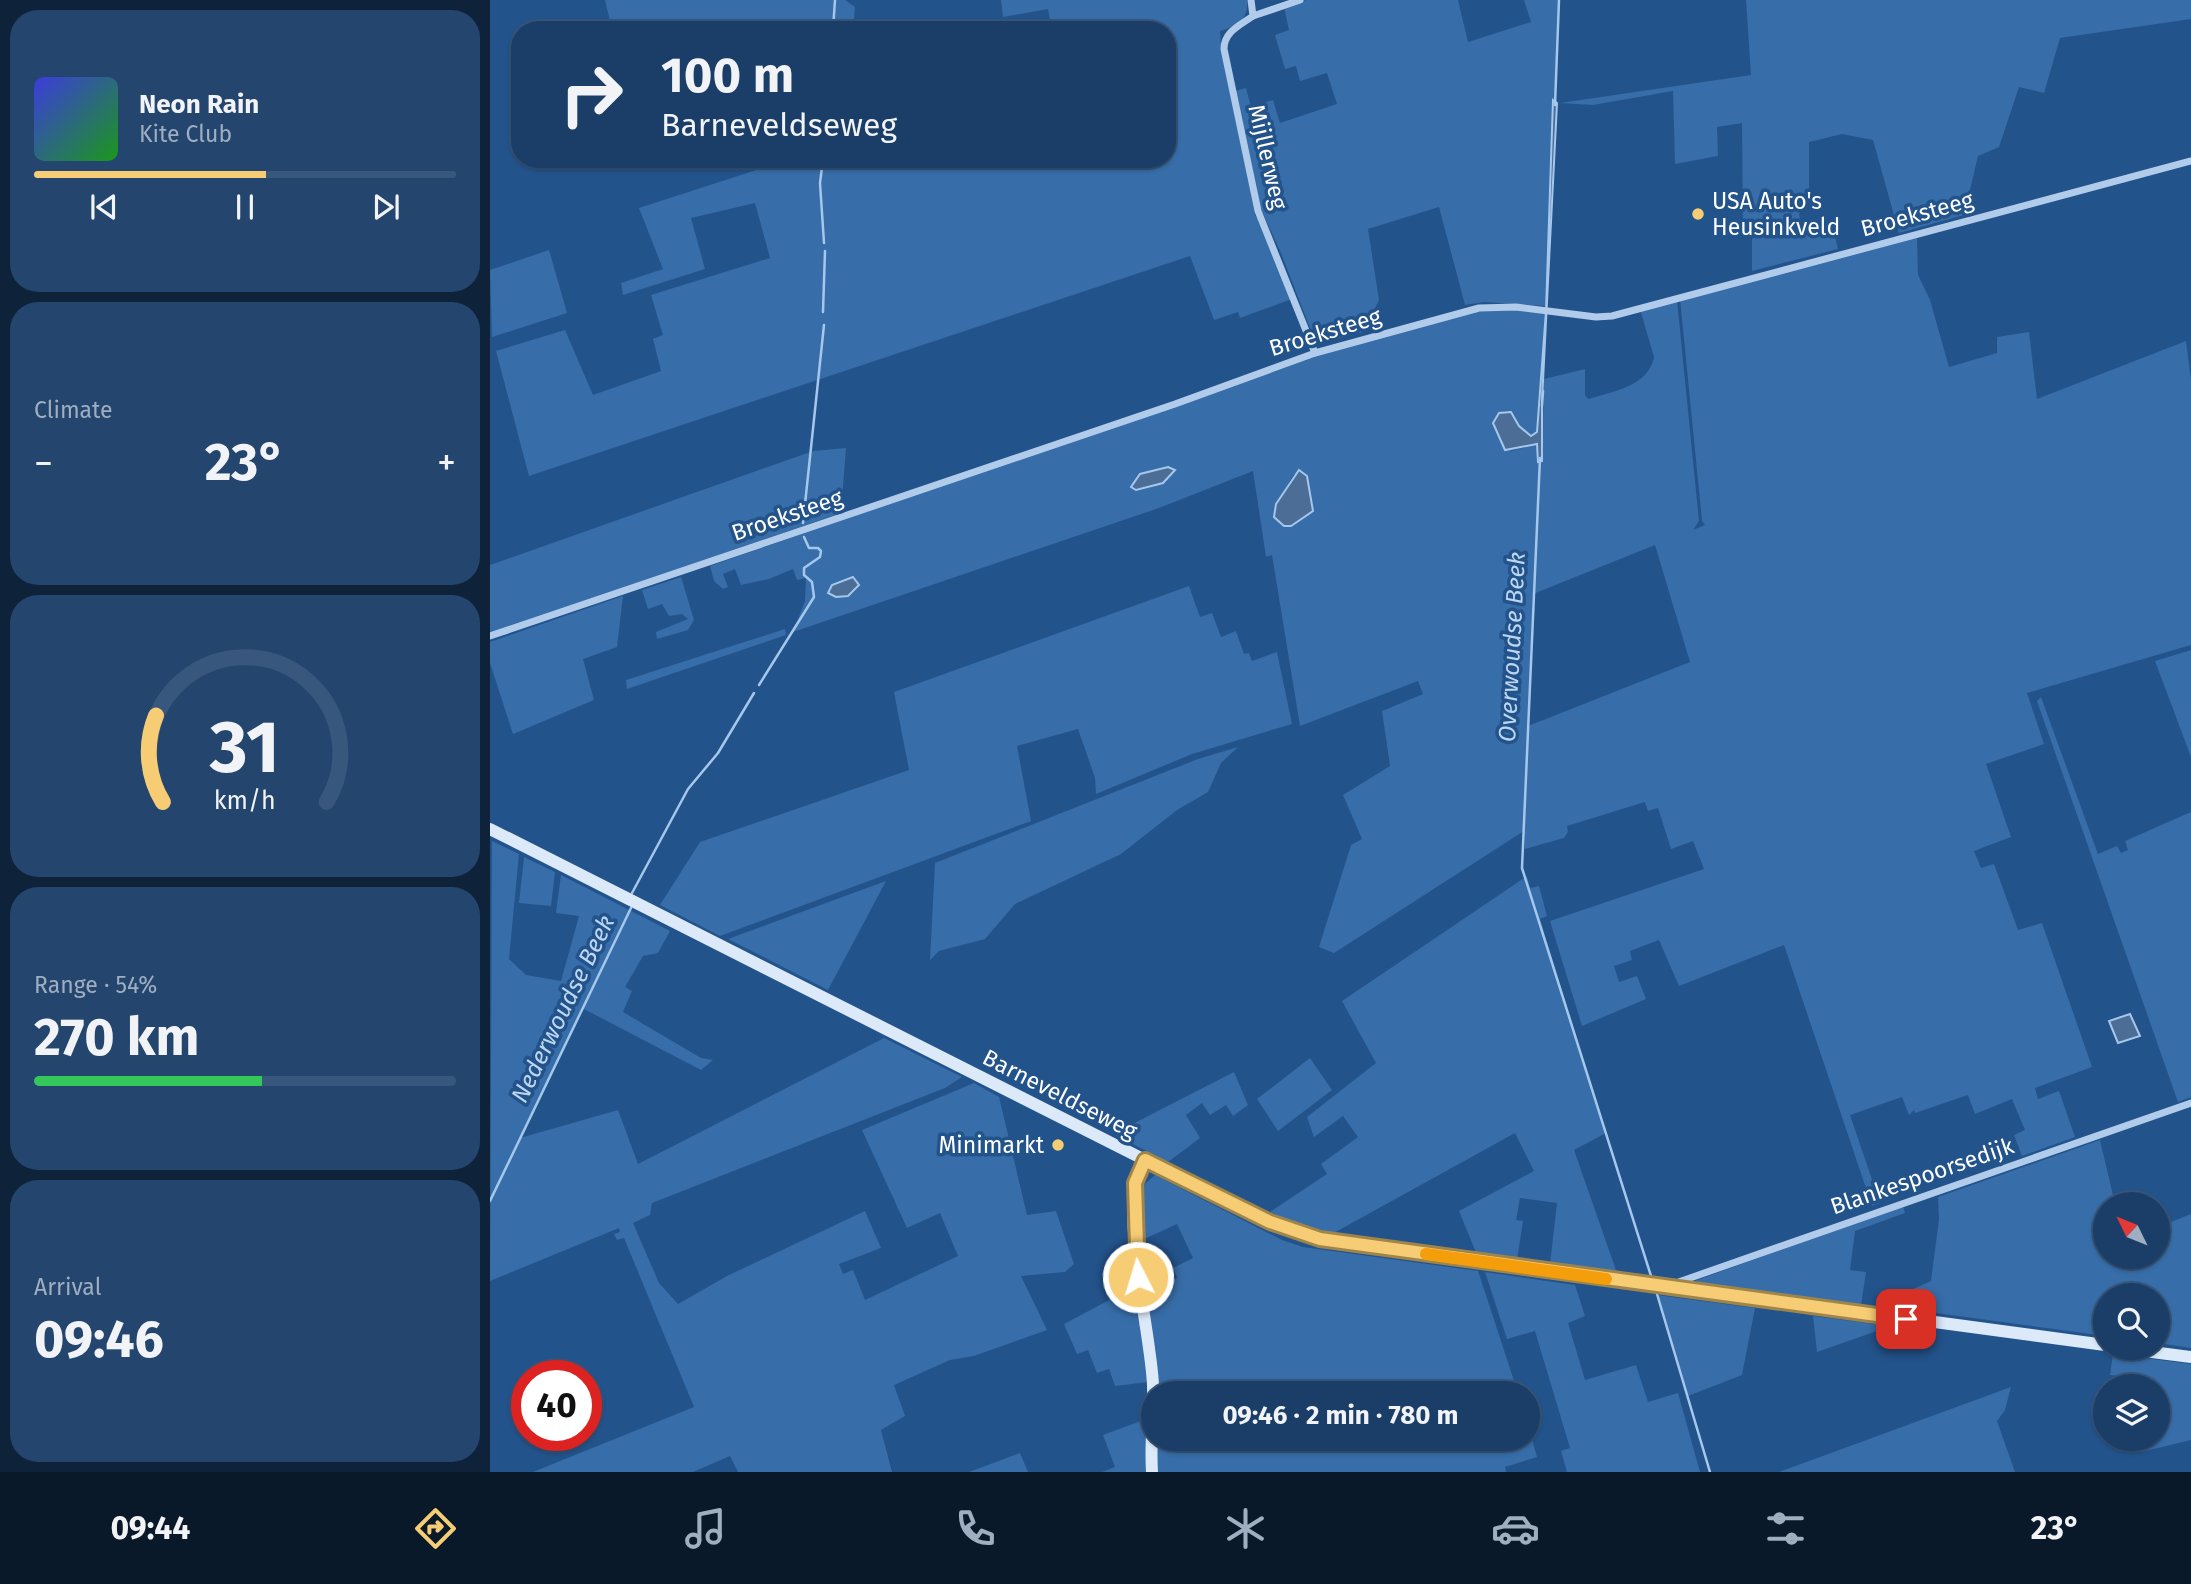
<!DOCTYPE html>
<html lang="en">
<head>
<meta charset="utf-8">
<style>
	:root { --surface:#1a3e68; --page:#23456e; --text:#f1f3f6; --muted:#9faec0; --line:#38577c; --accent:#f6cd74 }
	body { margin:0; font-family:"Fira Sans",sans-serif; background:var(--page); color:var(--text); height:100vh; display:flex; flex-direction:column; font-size:26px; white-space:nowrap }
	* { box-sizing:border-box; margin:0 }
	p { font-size:23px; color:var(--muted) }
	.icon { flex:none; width:38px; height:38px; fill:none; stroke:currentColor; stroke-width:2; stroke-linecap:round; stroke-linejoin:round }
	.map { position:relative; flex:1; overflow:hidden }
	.side { display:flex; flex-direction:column; gap:10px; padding:10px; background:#0e2239; width:490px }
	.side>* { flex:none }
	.guide { position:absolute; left:21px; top:21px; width:665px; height:147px; border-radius:28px; box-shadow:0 2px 5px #0004,0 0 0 2px var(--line); background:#1a3e68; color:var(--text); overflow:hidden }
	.needle { width:46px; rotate:313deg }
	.buttons { position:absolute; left:1603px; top:1192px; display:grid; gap:14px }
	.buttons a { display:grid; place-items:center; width:77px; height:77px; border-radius:50%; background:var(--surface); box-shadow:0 2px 5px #0004,0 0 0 2px var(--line); font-size:35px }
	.speed { position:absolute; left:21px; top:1360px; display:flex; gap:14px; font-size:35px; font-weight:700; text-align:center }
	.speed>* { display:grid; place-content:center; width:91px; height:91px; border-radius:50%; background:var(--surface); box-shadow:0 2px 5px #0004,0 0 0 2px var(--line); line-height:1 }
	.speed .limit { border:10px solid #d22; background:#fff; color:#111 }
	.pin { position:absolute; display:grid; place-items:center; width:60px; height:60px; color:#fff; margin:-30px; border-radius:14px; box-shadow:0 4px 10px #0006 }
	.me { position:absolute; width:77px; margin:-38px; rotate:355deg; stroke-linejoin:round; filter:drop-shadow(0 0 5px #0008) }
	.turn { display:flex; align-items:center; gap:24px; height:147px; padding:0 35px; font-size:32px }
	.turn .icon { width:91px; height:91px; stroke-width:2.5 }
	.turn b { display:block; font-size:49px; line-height:60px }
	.big { font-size:52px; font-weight:700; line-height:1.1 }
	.side .card { flex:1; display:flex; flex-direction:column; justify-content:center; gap:10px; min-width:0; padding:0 24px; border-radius:28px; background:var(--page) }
	.side .dial { align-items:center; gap:0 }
	.dial svg { height:182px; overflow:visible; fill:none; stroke:var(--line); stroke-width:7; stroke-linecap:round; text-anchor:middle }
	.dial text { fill:var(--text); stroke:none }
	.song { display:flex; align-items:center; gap:21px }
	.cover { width:84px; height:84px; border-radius:10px; background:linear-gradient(135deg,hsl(240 70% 55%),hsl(120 70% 35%)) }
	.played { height:7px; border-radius:4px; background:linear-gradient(90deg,var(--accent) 55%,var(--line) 55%) }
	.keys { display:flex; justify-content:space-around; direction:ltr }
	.heat { display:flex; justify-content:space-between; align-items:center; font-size:38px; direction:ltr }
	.charge { height:10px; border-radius:5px; background:linear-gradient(90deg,#34c759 54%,var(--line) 0) }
	.trip { position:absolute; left:651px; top:1381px; width:399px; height:70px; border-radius:35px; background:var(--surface); box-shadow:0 2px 5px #0004,0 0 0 2px var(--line); font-weight:700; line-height:70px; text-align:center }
	.dock { display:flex; height:112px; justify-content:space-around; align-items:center; background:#0a192a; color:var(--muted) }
	.dock .icon { width:49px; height:49px }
	.dock .on { color:var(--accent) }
	.dock b { font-size:32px; color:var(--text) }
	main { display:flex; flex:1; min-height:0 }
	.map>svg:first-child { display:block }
	.green { fill:#376da8; fill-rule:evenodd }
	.water { fill:#4c6d96; stroke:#a5c7ec; stroke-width:2 }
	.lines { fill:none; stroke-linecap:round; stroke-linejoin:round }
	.stream { stroke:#a5c7ec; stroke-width:2.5 }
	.street { stroke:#b1cceb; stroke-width:7 }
	.secondary { stroke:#dce9f8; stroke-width:12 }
	.route-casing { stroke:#a0854b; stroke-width:18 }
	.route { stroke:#f6cd74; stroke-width:12 }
	.slow { stroke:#f59e0b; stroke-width:12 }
	.poi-dot { fill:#f6cd74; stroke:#23538b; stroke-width:2.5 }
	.labels { text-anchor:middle; stroke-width:7; stroke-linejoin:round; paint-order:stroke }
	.street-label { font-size:23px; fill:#fff; stroke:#23538b }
	.poi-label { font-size:23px; fill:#fff; stroke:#23538b; text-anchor:start }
	.water-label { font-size:24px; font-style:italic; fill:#bdd6f2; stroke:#23538b }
</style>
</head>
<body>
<main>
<section class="side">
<div class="card">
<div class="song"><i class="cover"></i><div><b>Neon Rain</b><p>Kite Club</p></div></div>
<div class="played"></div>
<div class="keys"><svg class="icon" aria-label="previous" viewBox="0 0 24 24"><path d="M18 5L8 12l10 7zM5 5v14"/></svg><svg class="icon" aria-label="pause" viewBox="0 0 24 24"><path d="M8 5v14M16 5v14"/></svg><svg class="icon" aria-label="next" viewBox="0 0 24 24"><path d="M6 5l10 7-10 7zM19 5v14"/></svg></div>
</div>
<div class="card"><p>Climate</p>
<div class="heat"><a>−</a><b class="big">23°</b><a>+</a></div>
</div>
<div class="card dial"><svg viewBox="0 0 100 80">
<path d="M14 69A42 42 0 1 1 86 69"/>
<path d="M14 69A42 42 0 0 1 11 31" stroke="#f6cd74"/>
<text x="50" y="56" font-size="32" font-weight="700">31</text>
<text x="50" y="72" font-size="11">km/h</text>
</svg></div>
<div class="card"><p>Range · 54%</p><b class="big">270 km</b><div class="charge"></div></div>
<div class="card"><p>Arrival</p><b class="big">09:46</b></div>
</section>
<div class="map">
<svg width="1701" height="1472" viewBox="0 0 1701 1472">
	<rect width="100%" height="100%" fill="#23538b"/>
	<g class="green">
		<path d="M115,0H355L365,7L363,30H345V26L333,30H122Z"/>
		<path d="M511,0H757C759,19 747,26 730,31L731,45L765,215L775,230L802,299L750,318L748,312L724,320L700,256L39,476L6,351L75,330L103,395L171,371L163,339L173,335L161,295L280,258L265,203L201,218L215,269L133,295L131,283L173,269L149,208L300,159H514L516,165L531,159H677V30H562L558,9L513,17Z"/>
		<path d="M816,0H968L978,42L1041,22L1034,0H1069L1056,306L994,302L975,305L949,207L878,229L889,300L873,332L830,344L825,341L791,253L769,205L745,91L756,88L761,107L783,100L790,123L847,104L837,73L810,81L806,66L795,69L785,35L799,30L794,7Z"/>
		<path d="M1256,0H1701V19L1570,38L1554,93L1529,87L1509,147L1488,156L1474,215L1409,233L1383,140L1352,134L1319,142V197L1309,214L1312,228L1342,224L1348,249L1262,271V228L1253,229L1252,123L1227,127L1228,156L1185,164L1183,91L1103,105L1070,103L1261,75Z"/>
		<path d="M1427,237L1428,275L1440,300L1459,367L1507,353V337L1539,332L1547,399L1696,341L1701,380V645L1537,693L1554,744L1496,764L1521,837L1484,851L1491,868L1504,864L1528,930L1552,923L1602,1067L1545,1088L1548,1099L1569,1091L1585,1137L1532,1156L1524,1135L1535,1130L1522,1099L1485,1114L1478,1095L1425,1113L1424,1110L1419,1115L1412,1097L1360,1115L1390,1203L1382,1206L1294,945L1189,986L1169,940L1140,951L1142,960L1124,966L1129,982L1147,976L1156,999L1092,1026L1060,921L1214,869L1203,841L1181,849L1168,808L1158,811L1155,802L1077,826L1078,832L1074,838L1035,849L1034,831L844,953L829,947L861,845L872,839L853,795L900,766L892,711L933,694L928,681L810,726L782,555L776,557L763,471L669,508L303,632L315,601L316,578L307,580L303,569L279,579L251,585L245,569L233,574L238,587L233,589L224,581L220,566L859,344L993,309L1056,311L1047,432L1041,436L1029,426L1024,415L1003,423L1012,445L1021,451L1048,444L1052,461L1054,379L1095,369V395L1098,399C1122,392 1159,386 1164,357L1150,309L1187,300L1209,521L1203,530L1215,525L1212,521L1190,299ZM804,474L820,499L823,511L786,504ZM1165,545L1200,662L1038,726L1043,594Z"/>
		<path d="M59,250L77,313L2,337L0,270Z"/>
		<path d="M356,448L351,513L0,634V565L323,451Z"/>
		<path d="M191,577L204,620L198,630L167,639L166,632L198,619L192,614L179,616L172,604L158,609L152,590Z"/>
		<path d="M699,586L710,617L722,613L731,637L746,631L754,654L759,653L762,661L787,652L802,724L702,754L606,794L605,778L588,729L527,746L541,821L230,936L170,905L210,842L419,770L404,692Z"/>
		<path d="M133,596L127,647L93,659L104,700L23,734L0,663V642Z"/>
		<path d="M295,629L296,635L137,689L136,680Z"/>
		<path d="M1701,650V757L1665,661Z"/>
		<path d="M1551,697L1608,854L1627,846L1631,853L1638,850L1635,841L1701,812V1097L1688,1102L1547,701Z"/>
		<path d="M748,747L731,763L718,792L687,810L631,854L525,904L495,939L449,951L440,960L445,863L708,759Z"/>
		<path d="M2,841L29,854L19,959L36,975L71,981L89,916L66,913L71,875L180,931L168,953L153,956L135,987L142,991L133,1012L211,1058L223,1060L211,1070L92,1008L30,1138L128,1110L148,1164L394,1038L472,1077L455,1088L162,1203L160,1215L143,1223L169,1283L188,1304L237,1276L375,1211L391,1248L349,1264L353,1274L363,1270L375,1300L468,1256L450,1213L417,1228L372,1130L484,1083L509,1097L537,1215L566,1211L584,1264L575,1272L531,1276L557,1330L484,1356L460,1360L404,1385L415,1416L391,1430L402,1472H248L240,1456L203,1472H43L204,1407L134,1238L127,1240L124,1234L130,1232L129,1228L0,1281Z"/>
		<path d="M34,857L65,872L61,906L29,903Z"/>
		<path d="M1037,876L1040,888L1049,886L1057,916L1050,919L1116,1133L1084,1150L1127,1273L1060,1264L1067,1203L1030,1198L1026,1220L1033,1221L1027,1260L987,1255L969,1211L1044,1171L1025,1133L842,1234L810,1226L780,1212L837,1174L831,1164L868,1137L853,1116L824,1137L817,1117L886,1063L852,1001Z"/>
		<path d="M396,881L338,990L238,939Z"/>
		<path d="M820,1058L842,1090L788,1131L767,1099Z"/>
		<path d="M744,1072L758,1105L743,1116L736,1105L720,1115L712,1103L696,1115L710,1138L678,1162L623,1134Z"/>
		<path d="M1610,1140L1625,1204H1615V1256H1668V1227L1701,1214V1348L1668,1343V1295H1615V1336L1409,1308L1412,1294L1441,1281L1449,1219L1448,1197Z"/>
		<path d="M665,1175L792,1240L813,1247L988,1271L1028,1393H668L666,1353L655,1293L687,1278L683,1268L703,1258L687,1224L650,1241V1188Z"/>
		<path d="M1413,1206L1415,1213L1365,1231L1360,1270L1376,1272L1371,1306L1199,1283Z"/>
		<path d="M995,1272L1085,1285L1095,1316L1078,1323L1095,1380L1146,1365L1158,1402L1188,1393L1210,1472H1077L1071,1451L1080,1448L1045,1331L1017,1339Z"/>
		<path d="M644,1287L656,1351L658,1382L625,1386L619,1369L607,1373L598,1350L587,1354L574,1324Z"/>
		<path d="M1167,1295L1265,1308L1252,1375L1198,1396Z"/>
		<path d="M1323,1316L1401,1326L1327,1352Z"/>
		<path d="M1623,1354L1701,1364V1440L1651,1452L1649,1439L1668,1438V1386H1655L1643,1377L1620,1375Z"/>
		<path d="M1521,1387L1515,1410L1507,1421L1525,1472H1289Z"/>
		<path d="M656,1419V1472H612L625,1467L613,1435Z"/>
		<path d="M1038,1425L1047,1457L1015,1467L1016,1472H667V1439L1038,1438Z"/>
		<path d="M530,1453L538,1472H479Z"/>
	</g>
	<g class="water">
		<path d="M1063,100L1067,103L1052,401V461L1048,462L1047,444L1015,450L1003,423L1009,413L1021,412L1029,426L1041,436L1047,432L1056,311Z"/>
		<path d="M678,467L685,470L673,483L646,490L641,487L650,474Z"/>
		<path d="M809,470L817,476L823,511L801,526H794L784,517L786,504Z"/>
		<path d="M363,577L369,585L358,596L346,597L338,593L342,585Z"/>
		<path d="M1640,1014L1650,1036L1628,1043L1619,1021Z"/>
	</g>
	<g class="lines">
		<g class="stream">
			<path d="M343,29L345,0"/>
			<path d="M1065,105L1069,0"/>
			<path d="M333,159L330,183L334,243"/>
			<path d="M333,312L335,251"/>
			<path d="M1052,406L1053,391"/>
			<path d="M1050,458L1032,868L1161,1276"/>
			<path d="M313,523L334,325"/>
			<path d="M269,685L324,597L322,582L314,575V568L330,557L331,551L328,548H319L314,537"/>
			<path d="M142,893L198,789L228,753L264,693"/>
			<path d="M0,1201L141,908"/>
			<path d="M1167,1294L1220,1472"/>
		</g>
		<g class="street">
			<path d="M761,0L763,16C749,26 734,32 734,49L768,211L825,353"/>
			<path d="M763,16L810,0"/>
			<path d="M0,636L685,404L825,353L989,308L1026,307L1106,317L1122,316L1701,161"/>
			<path d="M1180,1285L1701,1103"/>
		</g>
		<g class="secondary">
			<path d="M0,829L655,1160L805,1232L830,1239L1615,1345"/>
			<path d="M655,1160C625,1199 662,1335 663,1386C664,1415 660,1443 662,1472"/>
			<path d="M1631,1348L1701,1357"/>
		</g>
	</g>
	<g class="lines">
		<g class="route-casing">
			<path id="route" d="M648,1277L645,1183L655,1160L780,1222L830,1239L1416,1319"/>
		</g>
		<use href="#route" class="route"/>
		<path class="slow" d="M936,1254L1116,1279"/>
	</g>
	<g class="poi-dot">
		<circle cx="1208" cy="214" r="7"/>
		<circle cx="568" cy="1145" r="7"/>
	</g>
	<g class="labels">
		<g class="street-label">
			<text transform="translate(778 157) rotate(77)" y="8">Mijllerweg</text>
			<text transform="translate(1427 214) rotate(-15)" y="8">Broeksteeg</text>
			<text transform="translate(835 332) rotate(-17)" y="8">Broeksteeg</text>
			<text transform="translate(297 515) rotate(-19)" y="8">Broeksteeg</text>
			<text transform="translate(570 1094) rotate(27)" y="8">Barneveldseweg</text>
			<text transform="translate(1432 1176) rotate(-19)" y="8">Blankespoorsedijk</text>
		</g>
		<g class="poi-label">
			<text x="1222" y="209">USA Auto's<tspan x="1222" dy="26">Heusinkveld</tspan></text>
			<text x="554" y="1153" text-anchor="end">Minimarkt</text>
		</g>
		<g class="water-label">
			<text transform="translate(1022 647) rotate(-87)" y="8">Overwoudse Beek</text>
			<text transform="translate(73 1009) rotate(-64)" y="8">Nederwoudse Beek</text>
		</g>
	</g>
</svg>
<div class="buttons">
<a><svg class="needle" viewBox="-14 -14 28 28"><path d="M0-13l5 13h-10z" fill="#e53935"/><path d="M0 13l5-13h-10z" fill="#9faec0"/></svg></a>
<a><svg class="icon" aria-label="search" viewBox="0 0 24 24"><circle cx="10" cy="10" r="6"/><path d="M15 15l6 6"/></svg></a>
<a><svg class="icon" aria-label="layers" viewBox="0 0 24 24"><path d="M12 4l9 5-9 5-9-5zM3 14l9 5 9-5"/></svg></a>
</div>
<div class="speed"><div class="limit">40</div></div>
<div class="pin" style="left:1416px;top:1319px;background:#d93025"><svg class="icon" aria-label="arrive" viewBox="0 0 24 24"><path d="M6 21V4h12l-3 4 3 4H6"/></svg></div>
<svg class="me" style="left:648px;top:1277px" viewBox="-20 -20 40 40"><circle r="17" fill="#f6cd74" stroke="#fff" stroke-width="3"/><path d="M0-11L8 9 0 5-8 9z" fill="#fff"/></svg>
<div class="trip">09:46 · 2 min · 780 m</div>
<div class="guide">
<div class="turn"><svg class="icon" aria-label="right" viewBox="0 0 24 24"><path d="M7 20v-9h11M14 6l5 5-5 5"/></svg><div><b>100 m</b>Barneveldseweg</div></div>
</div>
</div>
</main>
<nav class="dock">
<b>09:44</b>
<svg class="icon on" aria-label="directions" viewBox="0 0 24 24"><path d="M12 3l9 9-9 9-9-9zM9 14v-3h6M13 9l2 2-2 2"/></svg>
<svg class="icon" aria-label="music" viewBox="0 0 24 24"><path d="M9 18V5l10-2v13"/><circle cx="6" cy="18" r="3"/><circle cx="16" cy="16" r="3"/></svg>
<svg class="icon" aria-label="phone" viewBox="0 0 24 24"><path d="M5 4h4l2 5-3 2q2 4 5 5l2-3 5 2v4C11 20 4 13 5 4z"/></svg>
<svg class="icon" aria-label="climate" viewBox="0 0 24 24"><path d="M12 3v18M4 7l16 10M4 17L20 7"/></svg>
<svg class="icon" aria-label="car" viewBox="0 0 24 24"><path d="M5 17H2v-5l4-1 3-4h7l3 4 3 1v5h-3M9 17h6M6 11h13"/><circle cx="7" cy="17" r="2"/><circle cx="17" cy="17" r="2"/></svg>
<svg class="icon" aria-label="filters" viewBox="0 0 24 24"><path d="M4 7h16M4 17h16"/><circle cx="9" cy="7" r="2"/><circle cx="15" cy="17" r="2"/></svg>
<b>23°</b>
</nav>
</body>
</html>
